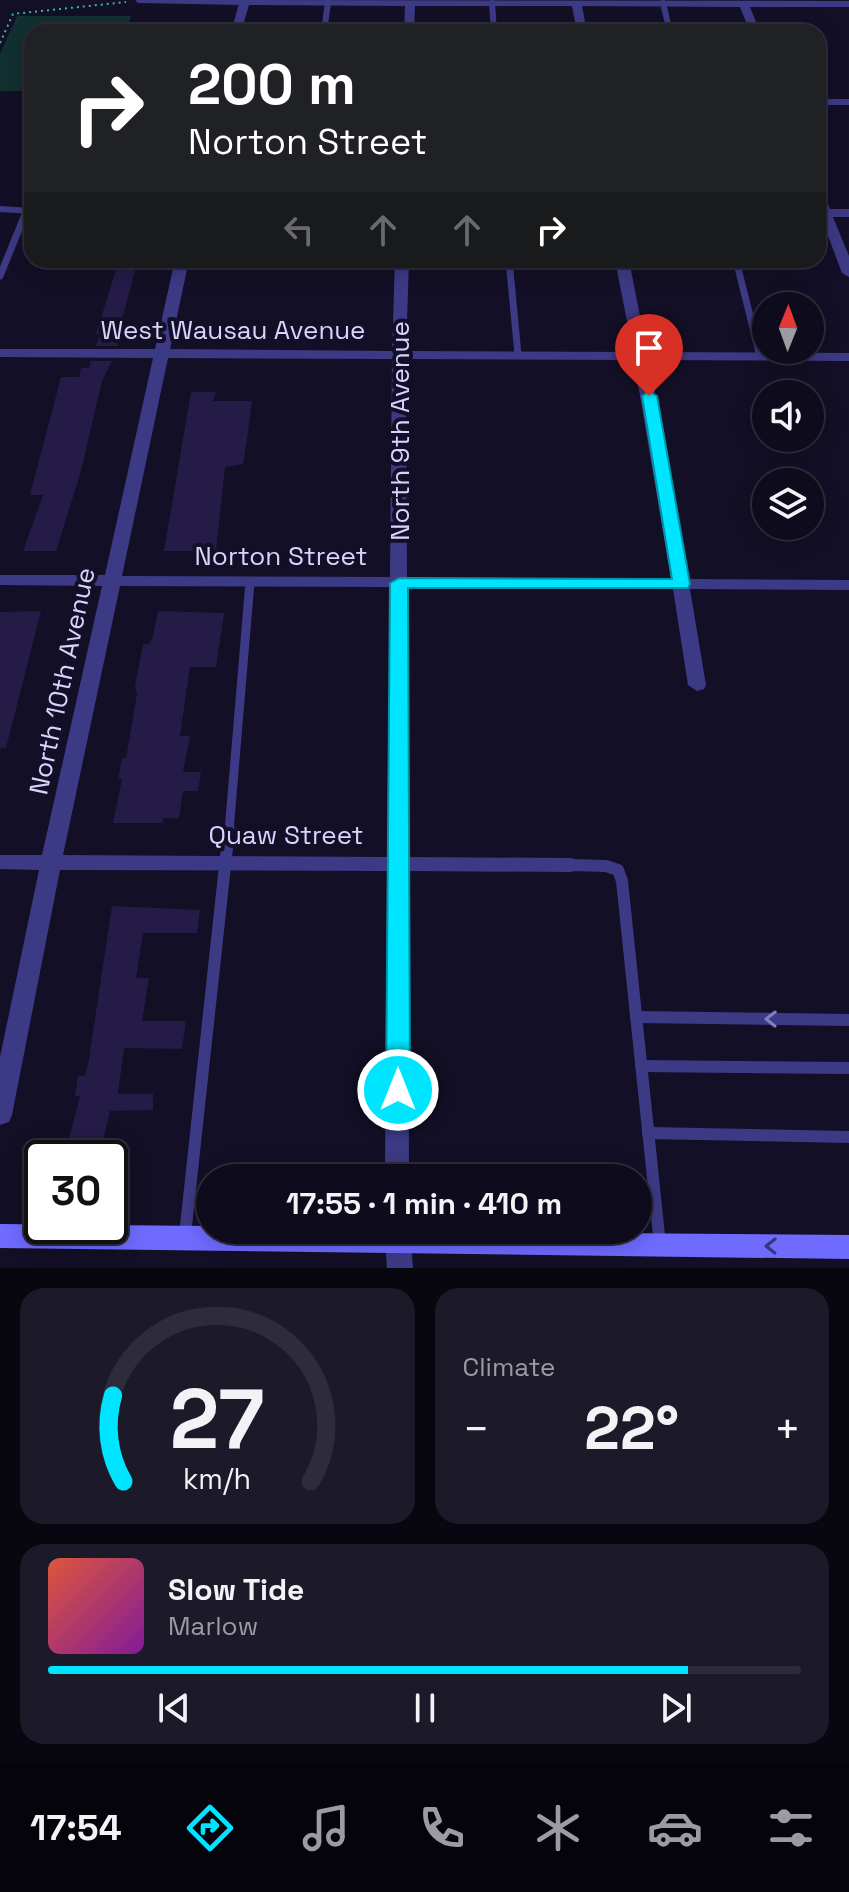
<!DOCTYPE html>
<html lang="en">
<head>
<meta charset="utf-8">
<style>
	:root { --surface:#0e0b1c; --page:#1c1929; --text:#f1f3f6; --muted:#9b9ba3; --line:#2e2b3b; --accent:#00e5ff }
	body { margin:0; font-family:"Space Grotesk",sans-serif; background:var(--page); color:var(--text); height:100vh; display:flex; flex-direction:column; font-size:30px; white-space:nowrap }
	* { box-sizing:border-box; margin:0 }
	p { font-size:26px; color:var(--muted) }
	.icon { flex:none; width:44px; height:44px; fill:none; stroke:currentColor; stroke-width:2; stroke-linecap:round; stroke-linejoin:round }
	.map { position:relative; height:1268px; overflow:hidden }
	.drawer { display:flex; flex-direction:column; gap:20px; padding:20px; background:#08060f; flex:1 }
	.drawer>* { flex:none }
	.hud { position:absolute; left:24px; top:24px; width:802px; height:244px; border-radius:24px; box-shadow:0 4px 20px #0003,0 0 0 2px var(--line); background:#202124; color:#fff; overflow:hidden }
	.needle { width:52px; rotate:1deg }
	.tools { position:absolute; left:752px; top:292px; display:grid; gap:16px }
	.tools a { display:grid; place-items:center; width:72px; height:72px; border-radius:50%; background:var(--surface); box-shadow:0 4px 20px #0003,0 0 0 2px var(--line); font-size:40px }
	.speed { position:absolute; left:24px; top:1140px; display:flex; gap:16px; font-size:40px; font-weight:700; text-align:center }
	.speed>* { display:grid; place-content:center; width:104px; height:104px; border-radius:50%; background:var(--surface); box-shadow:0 4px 20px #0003,0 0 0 2px var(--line); line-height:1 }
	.speed .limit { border:4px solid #111; border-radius:12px; background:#fff; color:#111 }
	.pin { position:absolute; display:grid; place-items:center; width:68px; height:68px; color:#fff; margin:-82px -34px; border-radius:50% 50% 50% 0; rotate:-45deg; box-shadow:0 0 8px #0007 }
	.pin .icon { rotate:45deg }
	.me { position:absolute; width:88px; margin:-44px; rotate:0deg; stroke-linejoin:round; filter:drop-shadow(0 0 6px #0008) }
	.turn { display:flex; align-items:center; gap:28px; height:168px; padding:0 32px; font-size:36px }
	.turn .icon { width:104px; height:104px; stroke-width:2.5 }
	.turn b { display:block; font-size:56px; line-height:68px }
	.lanes { display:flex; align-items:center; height:76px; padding:0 32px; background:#0003; justify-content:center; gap:40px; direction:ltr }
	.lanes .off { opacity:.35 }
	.big { font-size:60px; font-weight:600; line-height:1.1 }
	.drawer .card { flex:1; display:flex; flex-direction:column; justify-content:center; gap:12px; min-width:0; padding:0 28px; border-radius:24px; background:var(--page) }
	.drawer .dial { align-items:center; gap:0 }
	.dial svg { height:208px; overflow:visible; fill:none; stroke:var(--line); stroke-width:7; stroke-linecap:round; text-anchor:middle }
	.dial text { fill:var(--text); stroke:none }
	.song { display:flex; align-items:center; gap:24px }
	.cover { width:96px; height:96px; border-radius:12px; background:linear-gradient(135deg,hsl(10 70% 55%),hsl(290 70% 35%)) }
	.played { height:8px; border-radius:4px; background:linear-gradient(90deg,var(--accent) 85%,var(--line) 85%) }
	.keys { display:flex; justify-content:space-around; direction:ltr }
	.heat { display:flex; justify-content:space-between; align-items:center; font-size:44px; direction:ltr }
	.drawer .tiles { flex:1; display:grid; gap:20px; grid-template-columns:1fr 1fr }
	.card:last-child { grid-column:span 2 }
	.trip { position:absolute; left:196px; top:1164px; width:456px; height:80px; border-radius:40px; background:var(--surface); box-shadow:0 4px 20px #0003,0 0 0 2px var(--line); font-weight:600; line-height:80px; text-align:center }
	.menu { display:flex; height:128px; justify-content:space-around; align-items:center; background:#06040b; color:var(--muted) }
	.menu .icon { width:56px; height:56px }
	.menu .selected { color:var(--accent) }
	.menu b { font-size:36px; color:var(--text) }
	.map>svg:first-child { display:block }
	.green { fill:#12302f }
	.building { fill:#241b47 }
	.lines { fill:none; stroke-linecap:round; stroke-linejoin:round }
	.path { stroke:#2fb8b0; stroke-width:2; stroke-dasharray:2 4; stroke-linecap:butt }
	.service-far3 { stroke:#3d3a85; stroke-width:6 }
	.service-far2 { stroke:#3d3a85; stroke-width:7 }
	.service-far1 { stroke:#3d3a85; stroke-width:9 }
	.service { stroke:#3d3a85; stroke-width:12 }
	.minor { fill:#3d3a85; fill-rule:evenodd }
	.secondary { fill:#6f6bff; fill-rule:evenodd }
	.oneway { stroke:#837fbc }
	.oneway2 { stroke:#38347d }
	.route { fill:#00e5ff; stroke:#0095a6; stroke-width:2 }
	.labels { text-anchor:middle; stroke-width:8; stroke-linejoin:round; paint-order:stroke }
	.street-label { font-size:26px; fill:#d9d4ff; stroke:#130f26 }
</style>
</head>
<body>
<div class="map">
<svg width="849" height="1268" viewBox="0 0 849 1268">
	<rect width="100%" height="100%" fill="#130f26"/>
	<path class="green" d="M17,16H131L126,32H32V91H0V54Z"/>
	<g class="building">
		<path d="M119,260H138L121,323H124L117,346H96L100,334H96Z"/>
		<path d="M91,361H112L102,381L81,471L56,551H23L43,495H30L61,377H79L81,368H89Z"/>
		<path d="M191,392H216L213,401H252L247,439L243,464L225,467L216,551H164Z"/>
		<path d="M41,611L6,748H0V612Z"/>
		<path d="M158,611L224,613L216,667H190L180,736H190L183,772H201L198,791H183L179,818H163V823H113L122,779H118L122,758H126L137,694L135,686L143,644H149L153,636Z"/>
		<path d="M112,906L200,910L197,933H143L136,978H149L142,1021H186L182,1049L124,1048L118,1094H153V1110L110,1111L100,1155L65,1154L80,1096H75L78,1076H85L88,1065Z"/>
	</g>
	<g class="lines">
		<path class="path" d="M0,43L13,14L126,2"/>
		<g class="service-far3">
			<path d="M139,0L244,2"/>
			<path d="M492,3L494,32"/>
			<path d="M663,3L670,32"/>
			<path d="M324,32L328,2"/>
			<path d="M0,209L32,211"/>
			<path d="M26,214L27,211"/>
		</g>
		<g class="service-far2">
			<path d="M509,260L518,355"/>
			<path d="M736,260L760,356"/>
			<path d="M0,276L26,212"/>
		</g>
		<path class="service-far1" d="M229,831L250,582"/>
		<g class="service">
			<path d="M571,865L606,866L618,870L622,881L660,1245"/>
			<path d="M636,1017L849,1020"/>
			<path d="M641,1066L849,1068"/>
			<path d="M648,1133L849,1137"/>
			<path d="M185,1235L229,829"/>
		</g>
		<g class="minor">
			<path d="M240,0L849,1V7H750L760,32H750L740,7L582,6L587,32H577L572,6H415L414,32H404L405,6L249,5L241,32H231Z"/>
			<rect x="818" y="99" width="31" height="6"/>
			<path d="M818,190L824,194L830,209H849V217H833L849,256V277L842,273L821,217H818Z"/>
			<path d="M175,260H189L170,349L392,351L395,260H409L406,351L633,352L615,260H629L647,352L849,353V361L649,360L689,579L849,580V590L690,589L706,685L704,689L697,691L688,685L673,589L407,588L408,857L571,858L578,860L581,865L578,870L571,872L408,871L409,1178H385L387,871L60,870L12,1115L9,1122L0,1125V1057L39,870L0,869V855H42L102,586L0,585V575H105L153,358L0,357V349H155ZM168,358L392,359L390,577L122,576ZM406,359L634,360L671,579L407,577ZM120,586L390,587L387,857L63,855Z"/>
			<path d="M384,1230H410L413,1268H387Z"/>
		</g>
		<path class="secondary" d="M0,1224L210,1226V1230L849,1235V1259L0,1248Z"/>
	</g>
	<defs><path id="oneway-chevron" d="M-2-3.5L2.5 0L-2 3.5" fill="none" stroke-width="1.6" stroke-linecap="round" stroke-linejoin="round" transform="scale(2)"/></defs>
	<use class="oneway" href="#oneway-chevron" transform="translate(771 1019) rotate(-179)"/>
	<use class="oneway2" href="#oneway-chevron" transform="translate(771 1246) rotate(-179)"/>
	<path class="route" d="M649,391L657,396L690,584L688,588H408L410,1090L406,1097L398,1100L389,1097L386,1090L390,583L399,578L672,579L642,396Z"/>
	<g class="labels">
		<g class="street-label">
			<text x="233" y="339">West Wausau Avenue</text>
			<text transform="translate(400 431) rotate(-90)" y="9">North 9th Avenue</text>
			<text x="281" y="565">Norton Street</text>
			<text transform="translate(62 681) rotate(-78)" y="9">North 10th Avenue</text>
			<text x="286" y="844">Quaw Street</text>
		</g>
	</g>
</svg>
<div class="tools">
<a><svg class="needle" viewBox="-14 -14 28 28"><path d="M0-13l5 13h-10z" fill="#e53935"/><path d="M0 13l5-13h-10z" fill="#9b9ba3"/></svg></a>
<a><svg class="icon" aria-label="sound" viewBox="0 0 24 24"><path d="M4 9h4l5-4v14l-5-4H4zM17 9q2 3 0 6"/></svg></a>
<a><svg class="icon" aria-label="layers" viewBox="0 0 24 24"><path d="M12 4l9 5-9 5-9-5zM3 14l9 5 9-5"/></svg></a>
</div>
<div class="speed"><div class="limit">30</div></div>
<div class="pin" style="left:649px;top:396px;background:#d93025"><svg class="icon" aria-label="arrive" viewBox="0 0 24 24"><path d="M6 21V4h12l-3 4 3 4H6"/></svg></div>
<svg class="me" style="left:398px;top:1090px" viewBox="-20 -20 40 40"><circle r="17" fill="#00e5ff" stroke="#fff" stroke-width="3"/><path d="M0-11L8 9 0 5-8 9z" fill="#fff"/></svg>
<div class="trip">17:55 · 1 min · 410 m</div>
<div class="hud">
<div class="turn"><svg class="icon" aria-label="right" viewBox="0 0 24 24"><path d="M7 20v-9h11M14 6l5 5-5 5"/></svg><div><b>200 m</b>Norton Street</div></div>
<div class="lanes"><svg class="icon off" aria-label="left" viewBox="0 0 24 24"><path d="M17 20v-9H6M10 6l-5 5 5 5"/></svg><svg class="icon off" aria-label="ahead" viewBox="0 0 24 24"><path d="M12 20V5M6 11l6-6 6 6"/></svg><svg class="icon off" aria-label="ahead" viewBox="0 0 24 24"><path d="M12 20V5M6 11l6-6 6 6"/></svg><svg class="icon" aria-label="right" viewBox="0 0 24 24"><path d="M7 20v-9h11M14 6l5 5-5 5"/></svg></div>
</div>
</div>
<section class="drawer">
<div class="tiles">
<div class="card dial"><svg viewBox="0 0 100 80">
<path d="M14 69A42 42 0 1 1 86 69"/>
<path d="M14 69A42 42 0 0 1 10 36" stroke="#00e5ff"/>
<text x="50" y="56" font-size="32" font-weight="700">27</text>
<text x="50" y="72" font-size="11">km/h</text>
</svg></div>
<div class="card"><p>Climate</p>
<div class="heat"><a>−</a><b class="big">22°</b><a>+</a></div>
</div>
<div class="card">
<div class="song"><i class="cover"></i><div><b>Slow Tide</b><p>Marlow</p></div></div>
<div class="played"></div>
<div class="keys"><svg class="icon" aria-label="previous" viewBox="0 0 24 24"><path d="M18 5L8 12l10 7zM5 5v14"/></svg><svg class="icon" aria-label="pause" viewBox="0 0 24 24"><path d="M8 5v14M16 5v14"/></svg><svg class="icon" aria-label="next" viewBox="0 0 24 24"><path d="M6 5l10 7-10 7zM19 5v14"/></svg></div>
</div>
</div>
</section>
<nav class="menu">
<b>17:54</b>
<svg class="icon selected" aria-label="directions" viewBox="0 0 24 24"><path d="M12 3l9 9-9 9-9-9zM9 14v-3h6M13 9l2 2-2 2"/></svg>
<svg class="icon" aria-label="music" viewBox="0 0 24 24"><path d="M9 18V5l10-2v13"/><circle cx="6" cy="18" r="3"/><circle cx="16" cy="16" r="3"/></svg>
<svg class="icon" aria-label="phone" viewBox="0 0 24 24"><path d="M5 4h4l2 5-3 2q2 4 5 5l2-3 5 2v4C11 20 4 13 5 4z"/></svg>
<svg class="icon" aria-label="climate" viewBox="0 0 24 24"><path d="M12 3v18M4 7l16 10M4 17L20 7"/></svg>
<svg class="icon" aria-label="car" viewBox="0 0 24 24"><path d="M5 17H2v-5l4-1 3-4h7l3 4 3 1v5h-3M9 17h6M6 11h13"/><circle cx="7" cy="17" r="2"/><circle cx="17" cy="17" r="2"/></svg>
<svg class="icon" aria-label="filters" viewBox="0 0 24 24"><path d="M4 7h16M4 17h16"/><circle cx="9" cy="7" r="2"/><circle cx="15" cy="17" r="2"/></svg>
</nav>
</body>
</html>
